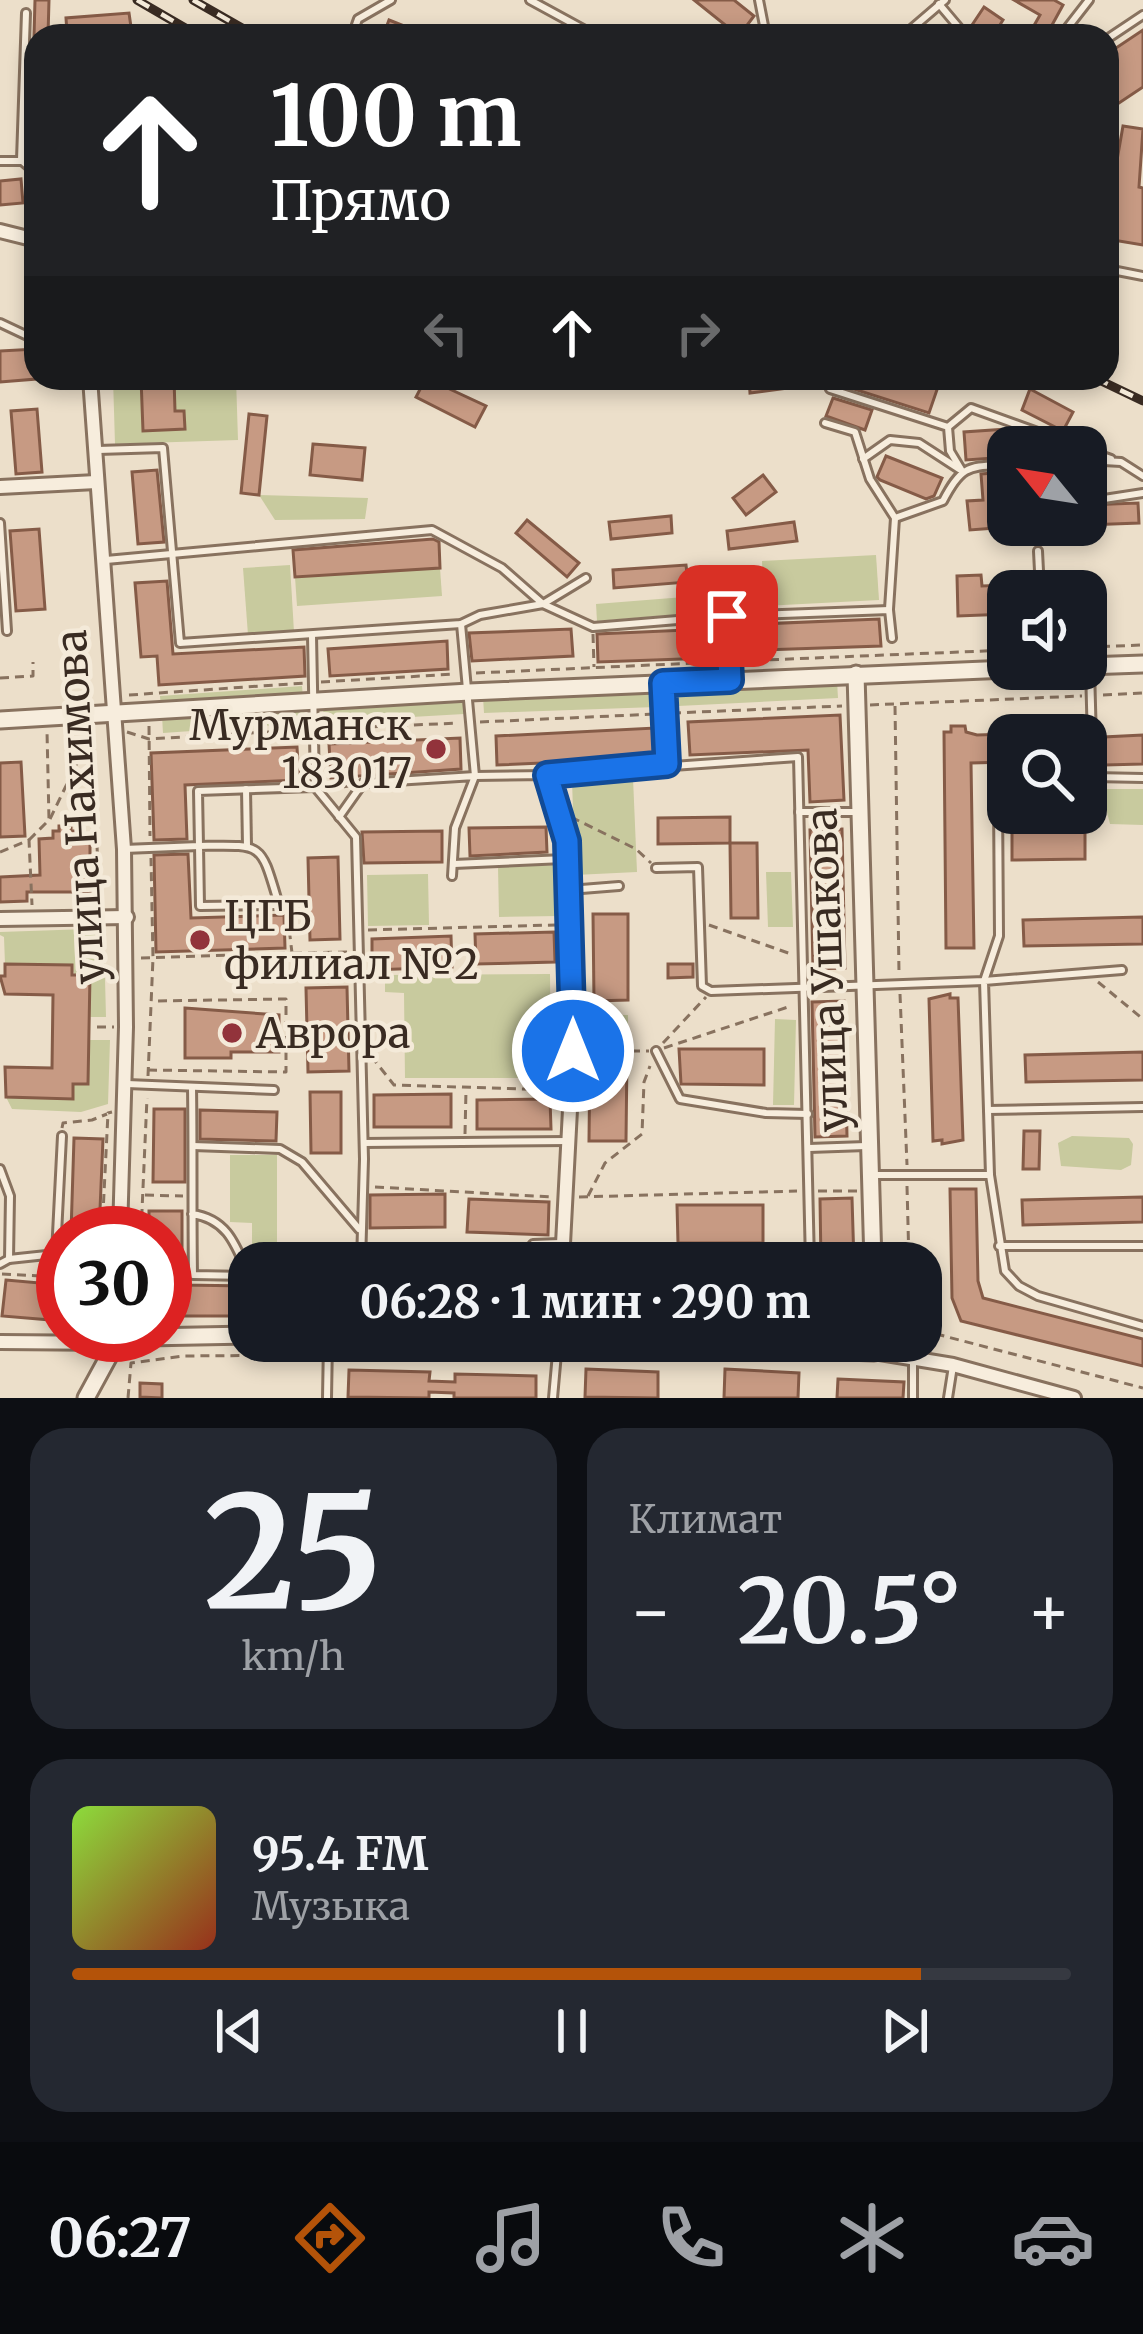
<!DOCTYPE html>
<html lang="ru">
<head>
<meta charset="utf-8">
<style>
	:root { --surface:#171b24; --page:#242831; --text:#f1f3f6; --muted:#9ea1a6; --line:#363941; --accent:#b45309 }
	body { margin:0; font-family:Merriweather,serif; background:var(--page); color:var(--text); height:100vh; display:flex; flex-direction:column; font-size:45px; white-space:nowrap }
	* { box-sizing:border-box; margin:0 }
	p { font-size:39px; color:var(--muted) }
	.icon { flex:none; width:66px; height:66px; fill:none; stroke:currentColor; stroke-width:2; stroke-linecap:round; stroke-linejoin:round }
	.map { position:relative; height:1398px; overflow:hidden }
	.details { display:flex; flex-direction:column; gap:30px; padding:30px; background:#0d0f14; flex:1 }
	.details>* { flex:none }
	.guide { position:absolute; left:24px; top:24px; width:1095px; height:366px; border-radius:36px; box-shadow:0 6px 18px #0003; background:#202124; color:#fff; overflow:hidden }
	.needle { width:78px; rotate:300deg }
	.fabs { position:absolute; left:987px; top:426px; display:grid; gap:24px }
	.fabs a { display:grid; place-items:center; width:120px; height:120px; border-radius:24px; background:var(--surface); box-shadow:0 6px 18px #0003; font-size:60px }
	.speed { position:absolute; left:36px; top:1206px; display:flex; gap:24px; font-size:60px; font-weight:700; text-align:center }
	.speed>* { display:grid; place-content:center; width:156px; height:156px; border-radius:50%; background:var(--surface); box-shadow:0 6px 18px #0003; line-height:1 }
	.speed .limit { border:18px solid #d22; background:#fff; color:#111 }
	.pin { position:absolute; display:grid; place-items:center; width:102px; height:102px; color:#fff; margin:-51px; border-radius:24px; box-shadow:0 6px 18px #0006 }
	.me { position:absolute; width:132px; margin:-66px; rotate:0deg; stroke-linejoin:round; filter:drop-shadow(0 0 9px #0008) }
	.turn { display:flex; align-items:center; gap:42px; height:252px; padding:0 48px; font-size:54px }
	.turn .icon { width:156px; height:156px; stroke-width:2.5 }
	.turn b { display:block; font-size:84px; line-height:102px }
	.lanes { display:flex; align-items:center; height:114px; padding:0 48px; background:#0003; justify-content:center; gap:60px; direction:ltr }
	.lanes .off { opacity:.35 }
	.big { font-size:90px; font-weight:700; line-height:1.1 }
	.details .widget { flex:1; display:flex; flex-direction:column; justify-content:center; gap:18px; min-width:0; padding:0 42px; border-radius:36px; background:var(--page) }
	.details .dial { align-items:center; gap:0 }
	.dial b { font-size:156px; line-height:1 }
	.song { display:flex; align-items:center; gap:36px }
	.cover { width:144px; height:144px; border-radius:18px; background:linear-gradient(135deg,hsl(90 70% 55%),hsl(10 70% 35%)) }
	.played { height:12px; border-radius:6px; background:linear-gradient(90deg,var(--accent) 85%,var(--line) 85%) }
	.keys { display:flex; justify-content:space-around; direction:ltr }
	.heat { display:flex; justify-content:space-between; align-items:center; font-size:66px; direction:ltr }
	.details .tiles { flex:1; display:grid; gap:30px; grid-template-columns:1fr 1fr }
	.widget:last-child { grid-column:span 2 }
	.trip { position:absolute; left:228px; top:1242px; width:714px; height:120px; border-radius:36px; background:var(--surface); box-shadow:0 6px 18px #0003; font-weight:700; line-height:120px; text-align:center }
	.tabs { display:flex; height:192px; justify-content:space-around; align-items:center; background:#090b0e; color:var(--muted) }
	.tabs .icon { width:84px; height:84px }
	.tabs .active { color:var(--accent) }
	.tabs b { font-size:54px; color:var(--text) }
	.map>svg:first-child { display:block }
	.green { fill:#c8ca9e }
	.building { fill:#c79a83; stroke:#855b47; stroke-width:3 }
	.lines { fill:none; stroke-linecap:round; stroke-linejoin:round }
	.service-casing { stroke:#88725f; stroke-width:12 }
	.minor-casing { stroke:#88725f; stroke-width:18 }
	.tertiary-casing { stroke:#88725f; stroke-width:21 }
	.path { stroke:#88725f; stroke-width:3; stroke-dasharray:9 6; stroke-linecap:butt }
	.service { stroke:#f7eddd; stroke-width:6 }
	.minor { stroke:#f7eddd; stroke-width:12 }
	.tertiary { stroke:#f7eddd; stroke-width:15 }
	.rail-casing { stroke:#392b22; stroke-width:9 }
	.rail { stroke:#f4ead9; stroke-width:4.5; stroke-dasharray:14; stroke-linecap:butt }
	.route-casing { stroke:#114b97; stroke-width:30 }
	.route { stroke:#1a73e8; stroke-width:21 }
	.poi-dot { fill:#92333b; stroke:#f4ead9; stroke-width:4.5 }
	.labels { text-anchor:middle; stroke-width:9; stroke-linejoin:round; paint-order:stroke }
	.poi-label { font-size:42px; fill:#392b22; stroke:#f4ead9; text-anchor:start }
	.street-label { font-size:42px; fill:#392b22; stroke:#f4ead9 }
</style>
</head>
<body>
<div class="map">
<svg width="1143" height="1398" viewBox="0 0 1143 1398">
	<rect width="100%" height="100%" fill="#ecdfca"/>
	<g class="green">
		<path d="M113,378H141L144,431L185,429L184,412L175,411L174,386L184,385V378H236L238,440L115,444Z"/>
		<path d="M259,495L368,498L365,519L275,520Z"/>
		<path d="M876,555L879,600L764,606L762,561Z"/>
		<path d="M290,565L294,632L248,635L243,568Z"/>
		<path d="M440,568L442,596L297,606L295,577Z"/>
		<path d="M697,596L698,613L597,621L596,604Z"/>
		<path d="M837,681L838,698L678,706L677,689Z"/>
		<path d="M302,686L303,697L161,707L160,696Z"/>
		<path d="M656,690V707L484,713L483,697Z"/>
		<path d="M463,697L464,714L324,722L323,706Z"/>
		<path d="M304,706L305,723L163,733L162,716Z"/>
		<path d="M633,778L637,872L575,875L572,780Z"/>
		<path d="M1101,789H1143V825L1110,824Z"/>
		<path d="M559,865V916L499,917L498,867Z"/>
		<path d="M791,872L793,927H768L766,872Z"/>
		<path d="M428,874L429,925L368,926L367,875Z"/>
		<path d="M88,929L104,940L106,1017H89L71,965L5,964L4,937L0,935V932Z"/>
		<path d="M550,974L551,1078H405L404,993L385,992V975Z"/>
		<rect x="588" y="1015" width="40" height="31"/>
		<path d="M775,1019L796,1020L794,1105H773Z"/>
		<path d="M89,1040H110L108,1104L81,1112L12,1109L6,1097L72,1098L73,1084Z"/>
		<path d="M1072,1136L1129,1138L1133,1144L1131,1165L1121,1170L1061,1166L1058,1143Z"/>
		<path d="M230,1155H277V1263H252V1223L230,1222Z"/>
	</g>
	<g class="building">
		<path d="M35,0H49L48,36H34Z"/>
		<path d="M694,0H734L754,16L739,36Z"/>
		<path d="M1014,0H1054L1063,5L1046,36H1028L1040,15Z"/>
		<path d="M984,7L1003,20L993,36H982L970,28Z"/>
		<path d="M129,13L131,27L67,33L66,18Z"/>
		<path d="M389,20L427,35V36H383Z"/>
		<path d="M1143,30V87L1107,111V54Z"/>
		<path d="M1123,126L1143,129L1139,187L1143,188V245L1107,239V182L1113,183Z"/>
		<path d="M21,179L23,203L0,205V181Z"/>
		<path d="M36,349V379L0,382V351Z"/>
		<path d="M141,378H174L175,411H184L185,429L143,431Z"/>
		<path d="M426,378L486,406L475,427L416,397Z"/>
		<path d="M749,378H826V383L750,393Z"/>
		<path d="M840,378H941L929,413L838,384Z"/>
		<path d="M1030,389L1073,412L1063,431L1022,410Z"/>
		<path d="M833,398L872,410L865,430L826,416Z"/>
		<path d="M37,409L42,472L16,474L11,411Z"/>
		<path d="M249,414L267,416L259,495L241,493Z"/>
		<path d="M1007,429L1023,435L1024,447H1008V457L966,460L964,432Z"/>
		<path d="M313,444L365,448L362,480L310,475Z"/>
		<path d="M886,456L942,478L934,496L926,499L880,480L877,477Z"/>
		<path d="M157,470L164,542L138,544L132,472Z"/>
		<path d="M1008,472V527L970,530L967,501L983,500L981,474Z"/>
		<path d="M763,475L776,492L746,515L733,498Z"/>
		<path d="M1138,503L1139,523L1086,525V505Z"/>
		<path d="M671,516L672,533L611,539L609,522Z"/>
		<path d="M527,520L579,563L567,577L516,533Z"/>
		<path d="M794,522L797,541L729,549L727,531Z"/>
		<path d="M39,529L45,609L16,611L10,531Z"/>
		<path d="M433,539L439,542L440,568L295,577L293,550Z"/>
		<path d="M686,565L688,582L614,588L613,570Z"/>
		<path d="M1032,573V591H1014L1013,574Z"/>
		<path d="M981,575L982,586L1008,585V614L958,616L957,576Z"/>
		<path d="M167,581L173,654L304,647L305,676L159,685L157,656L141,657L135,583Z"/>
		<path d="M879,619L881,646L736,651L735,625Z"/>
		<path d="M571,629L573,656L472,661L469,633Z"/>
		<path d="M709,629L710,658L598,662L597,634Z"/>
		<path d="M447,641L448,669L330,676L328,649Z"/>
		<path d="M840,715L844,800L810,802L808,750L690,755L688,722Z"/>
		<path d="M951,726H965L966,732L977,735L1008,734V762L971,763L974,948H946L944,732H951Z"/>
		<path d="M655,728L657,758L497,765L496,736Z"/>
		<path d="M1143,735V764L1105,765L1104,737Z"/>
		<path d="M460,738L461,769L331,778L329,744Z"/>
		<path d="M297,747L299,780L185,785L187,839L154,840L151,753Z"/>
		<path d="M21,762L25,836L0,837V763Z"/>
		<path d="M730,817V843L658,844V818Z"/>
		<path d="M59,826H71V831H77V838H90V892H27V901L0,902V877L40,875L39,839L53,838V831H59Z"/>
		<path d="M546,827L547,852L470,856L469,828Z"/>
		<path d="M842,829L845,968L813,969L810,830Z"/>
		<path d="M1085,829V859L1012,860V830Z"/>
		<path d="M442,831V862L364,863L362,832Z"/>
		<path d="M730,843H757L758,918H731Z"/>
		<path d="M188,854L191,918L284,915L285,948L156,952L154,855Z"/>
		<path d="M338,857L340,939L310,940L308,858Z"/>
		<path d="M593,914H628V1000L594,1001Z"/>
		<path d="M1143,917V944L1024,946L1023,920Z"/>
		<path d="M554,932L555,962L476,964L475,934Z"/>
		<path d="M451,936L452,967L372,970V939Z"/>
		<path d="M5,964L72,965V975H90L88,1084H73V1099L6,1097L5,1067L52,1068L53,995L5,994L0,976H5Z"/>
		<path d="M668,964H693V977L668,978Z"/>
		<path d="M347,987L349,1071L308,1072L306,988Z"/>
		<path d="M950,994V998H958L963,1140L942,1144V1140L933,1141L929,999Z"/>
		<path d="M844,1001L847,1136L815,1137L812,1002Z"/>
		<path d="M185,1008L279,1015V1052H231V1058H185Z"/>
		<path d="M679,1049H764V1085L681,1084Z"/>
		<path d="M1143,1052V1080L1026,1082L1025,1055Z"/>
		<path d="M590,1054L627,1055L626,1141H589Z"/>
		<path d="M310,1092H341V1153H311Z"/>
		<path d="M451,1094V1127H374V1095Z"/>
		<path d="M550,1099L551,1129H477V1100Z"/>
		<path d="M154,1109H185V1182H153Z"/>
		<path d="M200,1110L277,1112L276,1141L200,1139Z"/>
		<path d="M1024,1131H1040L1039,1169H1023Z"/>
		<path d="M74,1138L103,1139L99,1233H71Z"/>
		<path d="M950,1189H976L978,1281L983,1298L1143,1339V1366L961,1321L952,1298Z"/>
		<path d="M445,1194V1227L370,1228V1195Z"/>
		<path d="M1143,1197V1222L1023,1225L1022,1200Z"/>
		<path d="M852,1198L854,1263H821L820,1199Z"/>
		<path d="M469,1199L549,1202L548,1235L467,1232Z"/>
		<path d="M677,1205H763V1243H678Z"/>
		<path d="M149,1211H182V1285L249,1286V1316H165V1233H149Z"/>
		<path d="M6,1280L63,1285V1321L2,1316Z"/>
		<path d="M586,1369L658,1372V1398L585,1397Z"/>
		<path d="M725,1369L799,1373L798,1398H724Z"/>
		<path d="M349,1370L430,1372L429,1381L455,1382V1374L536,1376V1398H454V1393L429,1392V1398L348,1397Z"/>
		<path d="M838,1379L904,1382L903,1398H837Z"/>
		<path d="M140,1383L162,1384V1398L140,1397Z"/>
	</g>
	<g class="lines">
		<g class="service-casing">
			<g id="service">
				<path d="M530,0L596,36"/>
				<path d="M759,0L766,36"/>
				<path d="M939,4L966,36"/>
				<path d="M26,13L21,160L36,173"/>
				<path d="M352,36L358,19L391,0"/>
				<path d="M903,36L945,0"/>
				<path d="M1061,36L1089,0"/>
				<path d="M1107,39L1143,15"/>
				<path d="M0,161H36"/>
				<path d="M1107,269L1143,276"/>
				<path d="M0,323L36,340"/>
				<path d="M830,389L948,427L950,451L962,471"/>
				<path d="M825,423L855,432L870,479L895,518L889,609"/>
				<path d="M948,427L971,408L1079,447"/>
				<path d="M98,450L163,448L180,643L461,624L480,615L543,604L593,627L726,616"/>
				<path d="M1086,450L1111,459"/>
				<path d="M863,459L890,440L919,443L959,469"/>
				<path d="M1086,460L1121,462L1143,476"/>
				<path d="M1104,499L1143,493"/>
				<path d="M895,518L943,501C962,464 969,467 1008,464"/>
				<path d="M0,523L7,631"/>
				<path d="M1038,551L1040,591"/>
				<path d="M106,560L432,530L502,568L543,604L586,578"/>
				<path d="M461,624L475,776L547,775L567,841"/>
				<path d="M312,636L315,787L356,837L364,1159L361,1263"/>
				<path d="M730,679L726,616L889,610L892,638"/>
				<path d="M663,684L667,764"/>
				<path d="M547,775L798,757L810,1263"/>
				<path d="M1093,777L1143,778"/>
				<path d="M1086,781L1093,777L1090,669"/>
				<path d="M246,789L247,846"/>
				<path d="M799,812H856"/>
				<path d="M339,817L363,783L475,776L455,828L452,876"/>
				<path d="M199,846C265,845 260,842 279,905L200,906Z"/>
				<path d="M124,849L199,846L198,791L315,787"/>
				<path d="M454,864L564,859"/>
				<path d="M656,868L698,867L702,986L711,991L984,981L999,936L998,797H1008"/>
				<path d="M569,890L619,886"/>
				<path d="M1122,970L984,981L990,1175L1005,1271L1019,1286L1038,1296L1143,1326"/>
				<path d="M656,1051L680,1099L766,1113L808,1114"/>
				<path d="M127,1084L274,1090"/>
				<path d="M192,1087C193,1150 192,1212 193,1275L249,1276C236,1246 228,1219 192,1214"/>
				<path d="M988,1110L1143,1107"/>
				<path d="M364,1143L568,1141"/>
				<path d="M193,1146L280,1149L302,1162L359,1229"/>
				<path d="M809,1148L866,1146"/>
				<path d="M0,1169L10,1196L9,1259L0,1264"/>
				<path d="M874,1175H990"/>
				<path d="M999,1246H1143"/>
				<path d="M9,1259L56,1254L62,1136"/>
				<path d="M519,1263L533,1244L560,1243"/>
				<path d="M913,1360V1398"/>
				<path d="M327,1398L328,1341"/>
				<path d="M553,1398L558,1342"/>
				<path d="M948,1398L953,1366"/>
			</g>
		</g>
		<g class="minor-casing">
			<g id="minor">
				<path d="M0,231L36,240"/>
				<path d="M90,378L124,849L126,1027L120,1233"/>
				<path d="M0,487L96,482"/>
				<path d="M0,919L127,917"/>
				<path d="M562,1263L574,1033L567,841"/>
				<path d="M0,1342L116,1343V1335"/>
				<path d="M874,1352L953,1365L1074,1398"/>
			</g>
		</g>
		<g class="tertiary-casing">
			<g id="tertiary">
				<path d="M1086,666L1143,664"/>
				<path d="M856,674L873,1263"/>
				<path d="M0,720L469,692L1008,669"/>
				<path d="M550,1341L874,1352V1341"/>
				<path d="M86,1398L116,1343L146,1337L249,1335"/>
			</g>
		</g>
		<g class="path">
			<path d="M593,634L594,667"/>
			<path d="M1086,647L1143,645"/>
			<path d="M740,661L1008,650"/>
			<path d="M476,673L718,662"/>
			<path d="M0,678L33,676V662"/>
			<path d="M321,682L455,674"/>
			<path d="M129,695L305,683"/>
			<path d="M1103,695L1143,693"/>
			<path d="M870,705L1082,696"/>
			<path d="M895,706L899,973"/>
			<path d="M672,713L842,706"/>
			<path d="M480,722L656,714"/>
			<path d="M149,726L150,836"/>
			<path d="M93,727L99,903"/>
			<path d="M324,729L458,723"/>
			<path d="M127,732L149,739L303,730"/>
			<path d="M329,789L349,786"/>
			<path d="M571,817L636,849L651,863"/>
			<path d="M50,819L93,730"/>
			<path d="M29,840L49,820L47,731"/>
			<path d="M0,852L29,840L32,905"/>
			<path d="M709,925L791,954"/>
			<path d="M368,930L556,925"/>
			<path d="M293,953L350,952"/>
			<path d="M141,958L292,953L287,911"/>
			<path d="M1098,982L1143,1019"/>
			<path d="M900,994L907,1165"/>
			<path d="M97,1027H114"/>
			<path d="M663,1043L706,997"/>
			<path d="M664,1048L791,1006"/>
			<path d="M586,1051H649"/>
			<path d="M371,1056L394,1085L557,1090"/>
			<path d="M148,1070L286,1072V999L153,1001"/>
			<path d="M148,1076L153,958L151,858"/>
			<path d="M62,1128L63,1123L92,1120L107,1114"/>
			<path d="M465,1134L466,1090"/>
			<path d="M907,1186L909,1263"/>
			<path d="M375,1187L551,1197"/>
			<path d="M818,1191H857"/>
			<path d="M145,1195L183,1196"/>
			<path d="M588,1196L605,1163L642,1134L644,1082L650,1066"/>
			<path d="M579,1197L797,1191"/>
			<path d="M102,1233L108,1113L112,1112"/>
			<path d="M141,1233L147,1098"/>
			<path d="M2,1274L63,1277"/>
			<path d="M921,1330L1143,1388"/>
			<path d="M337,1355L543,1360"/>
			<path d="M128,1398L131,1363L184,1356L315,1355"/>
		</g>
		<use href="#service" class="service"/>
		<use href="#minor" class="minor"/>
		<use href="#tertiary" class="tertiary"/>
		<g class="rail-casing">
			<g id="rail">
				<path d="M137,0L199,36"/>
				<path d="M193,0L256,36"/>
				<path d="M1095,378L1143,401"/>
			</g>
		</g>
		<use href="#rail" class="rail"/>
	</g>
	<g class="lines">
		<g class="route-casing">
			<path id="route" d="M573,1051L567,841L547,775L667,764L663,683L730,680L727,616"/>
		</g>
		<use href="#route" class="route"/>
	</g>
	<g class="poi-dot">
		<circle cx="436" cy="749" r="12"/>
		<circle cx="200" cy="940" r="12"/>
		<circle cx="232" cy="1033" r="12"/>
	</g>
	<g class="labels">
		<g class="poi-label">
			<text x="412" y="740" text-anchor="end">Мурманск<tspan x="412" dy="48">183017</tspan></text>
			<text x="224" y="931">ЦГБ<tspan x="224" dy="48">филиал №2</tspan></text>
			<text x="256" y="1048">Аврора</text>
		</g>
		<g class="street-label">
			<text transform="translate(80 807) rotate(-93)" y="15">улица Нахимова</text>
			<text transform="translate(827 970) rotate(-92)" y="15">улица Ушакова</text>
		</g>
	</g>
</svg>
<div class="fabs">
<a><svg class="needle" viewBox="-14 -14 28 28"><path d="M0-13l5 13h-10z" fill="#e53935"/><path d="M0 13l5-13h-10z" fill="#9ea1a6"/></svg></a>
<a><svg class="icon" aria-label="sound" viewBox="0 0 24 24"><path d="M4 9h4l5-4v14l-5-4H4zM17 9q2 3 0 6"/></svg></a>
<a><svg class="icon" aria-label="search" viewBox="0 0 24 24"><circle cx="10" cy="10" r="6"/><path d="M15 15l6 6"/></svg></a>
</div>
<div class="speed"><div class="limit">30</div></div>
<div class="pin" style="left:727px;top:616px;background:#d93025"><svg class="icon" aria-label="arrive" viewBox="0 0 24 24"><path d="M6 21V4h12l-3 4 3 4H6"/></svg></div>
<svg class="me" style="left:573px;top:1051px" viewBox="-20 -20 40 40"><circle r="17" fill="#1a73e8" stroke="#fff" stroke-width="3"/><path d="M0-11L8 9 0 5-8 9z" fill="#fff"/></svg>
<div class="trip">06:28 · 1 мин · 290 m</div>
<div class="guide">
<div class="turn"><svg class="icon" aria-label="ahead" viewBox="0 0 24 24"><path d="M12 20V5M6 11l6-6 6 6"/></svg><div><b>100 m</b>Прямо</div></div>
<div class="lanes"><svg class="icon off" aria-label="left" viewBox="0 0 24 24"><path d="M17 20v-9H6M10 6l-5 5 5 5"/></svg><svg class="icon" aria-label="ahead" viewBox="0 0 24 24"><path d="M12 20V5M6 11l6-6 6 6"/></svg><svg class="icon off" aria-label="right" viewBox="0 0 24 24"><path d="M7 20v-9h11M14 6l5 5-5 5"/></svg></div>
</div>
</div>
<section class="details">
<div class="tiles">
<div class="widget dial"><b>25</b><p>km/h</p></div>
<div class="widget"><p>Климат</p>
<div class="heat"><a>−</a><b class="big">20.5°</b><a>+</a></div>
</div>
<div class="widget">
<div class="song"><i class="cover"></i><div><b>95.4 FM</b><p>Музыка</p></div></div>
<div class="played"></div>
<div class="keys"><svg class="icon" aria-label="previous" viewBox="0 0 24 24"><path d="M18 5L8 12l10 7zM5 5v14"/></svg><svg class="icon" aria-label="pause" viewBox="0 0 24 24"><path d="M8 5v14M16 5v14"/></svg><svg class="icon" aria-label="next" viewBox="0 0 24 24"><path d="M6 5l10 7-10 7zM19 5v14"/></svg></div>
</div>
</div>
</section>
<nav class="tabs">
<b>06:27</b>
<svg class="icon active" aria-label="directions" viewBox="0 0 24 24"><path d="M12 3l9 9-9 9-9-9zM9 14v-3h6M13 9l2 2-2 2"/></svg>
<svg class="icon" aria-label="music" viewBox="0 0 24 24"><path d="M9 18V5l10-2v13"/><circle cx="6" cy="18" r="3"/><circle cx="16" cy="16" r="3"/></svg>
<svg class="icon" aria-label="phone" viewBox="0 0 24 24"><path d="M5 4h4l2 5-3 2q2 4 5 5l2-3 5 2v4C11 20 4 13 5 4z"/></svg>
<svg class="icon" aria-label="climate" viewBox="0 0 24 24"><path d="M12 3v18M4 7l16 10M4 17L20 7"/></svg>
<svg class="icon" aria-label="car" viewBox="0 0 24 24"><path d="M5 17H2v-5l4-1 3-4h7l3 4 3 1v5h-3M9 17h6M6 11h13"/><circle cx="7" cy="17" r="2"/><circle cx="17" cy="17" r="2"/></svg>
</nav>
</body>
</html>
